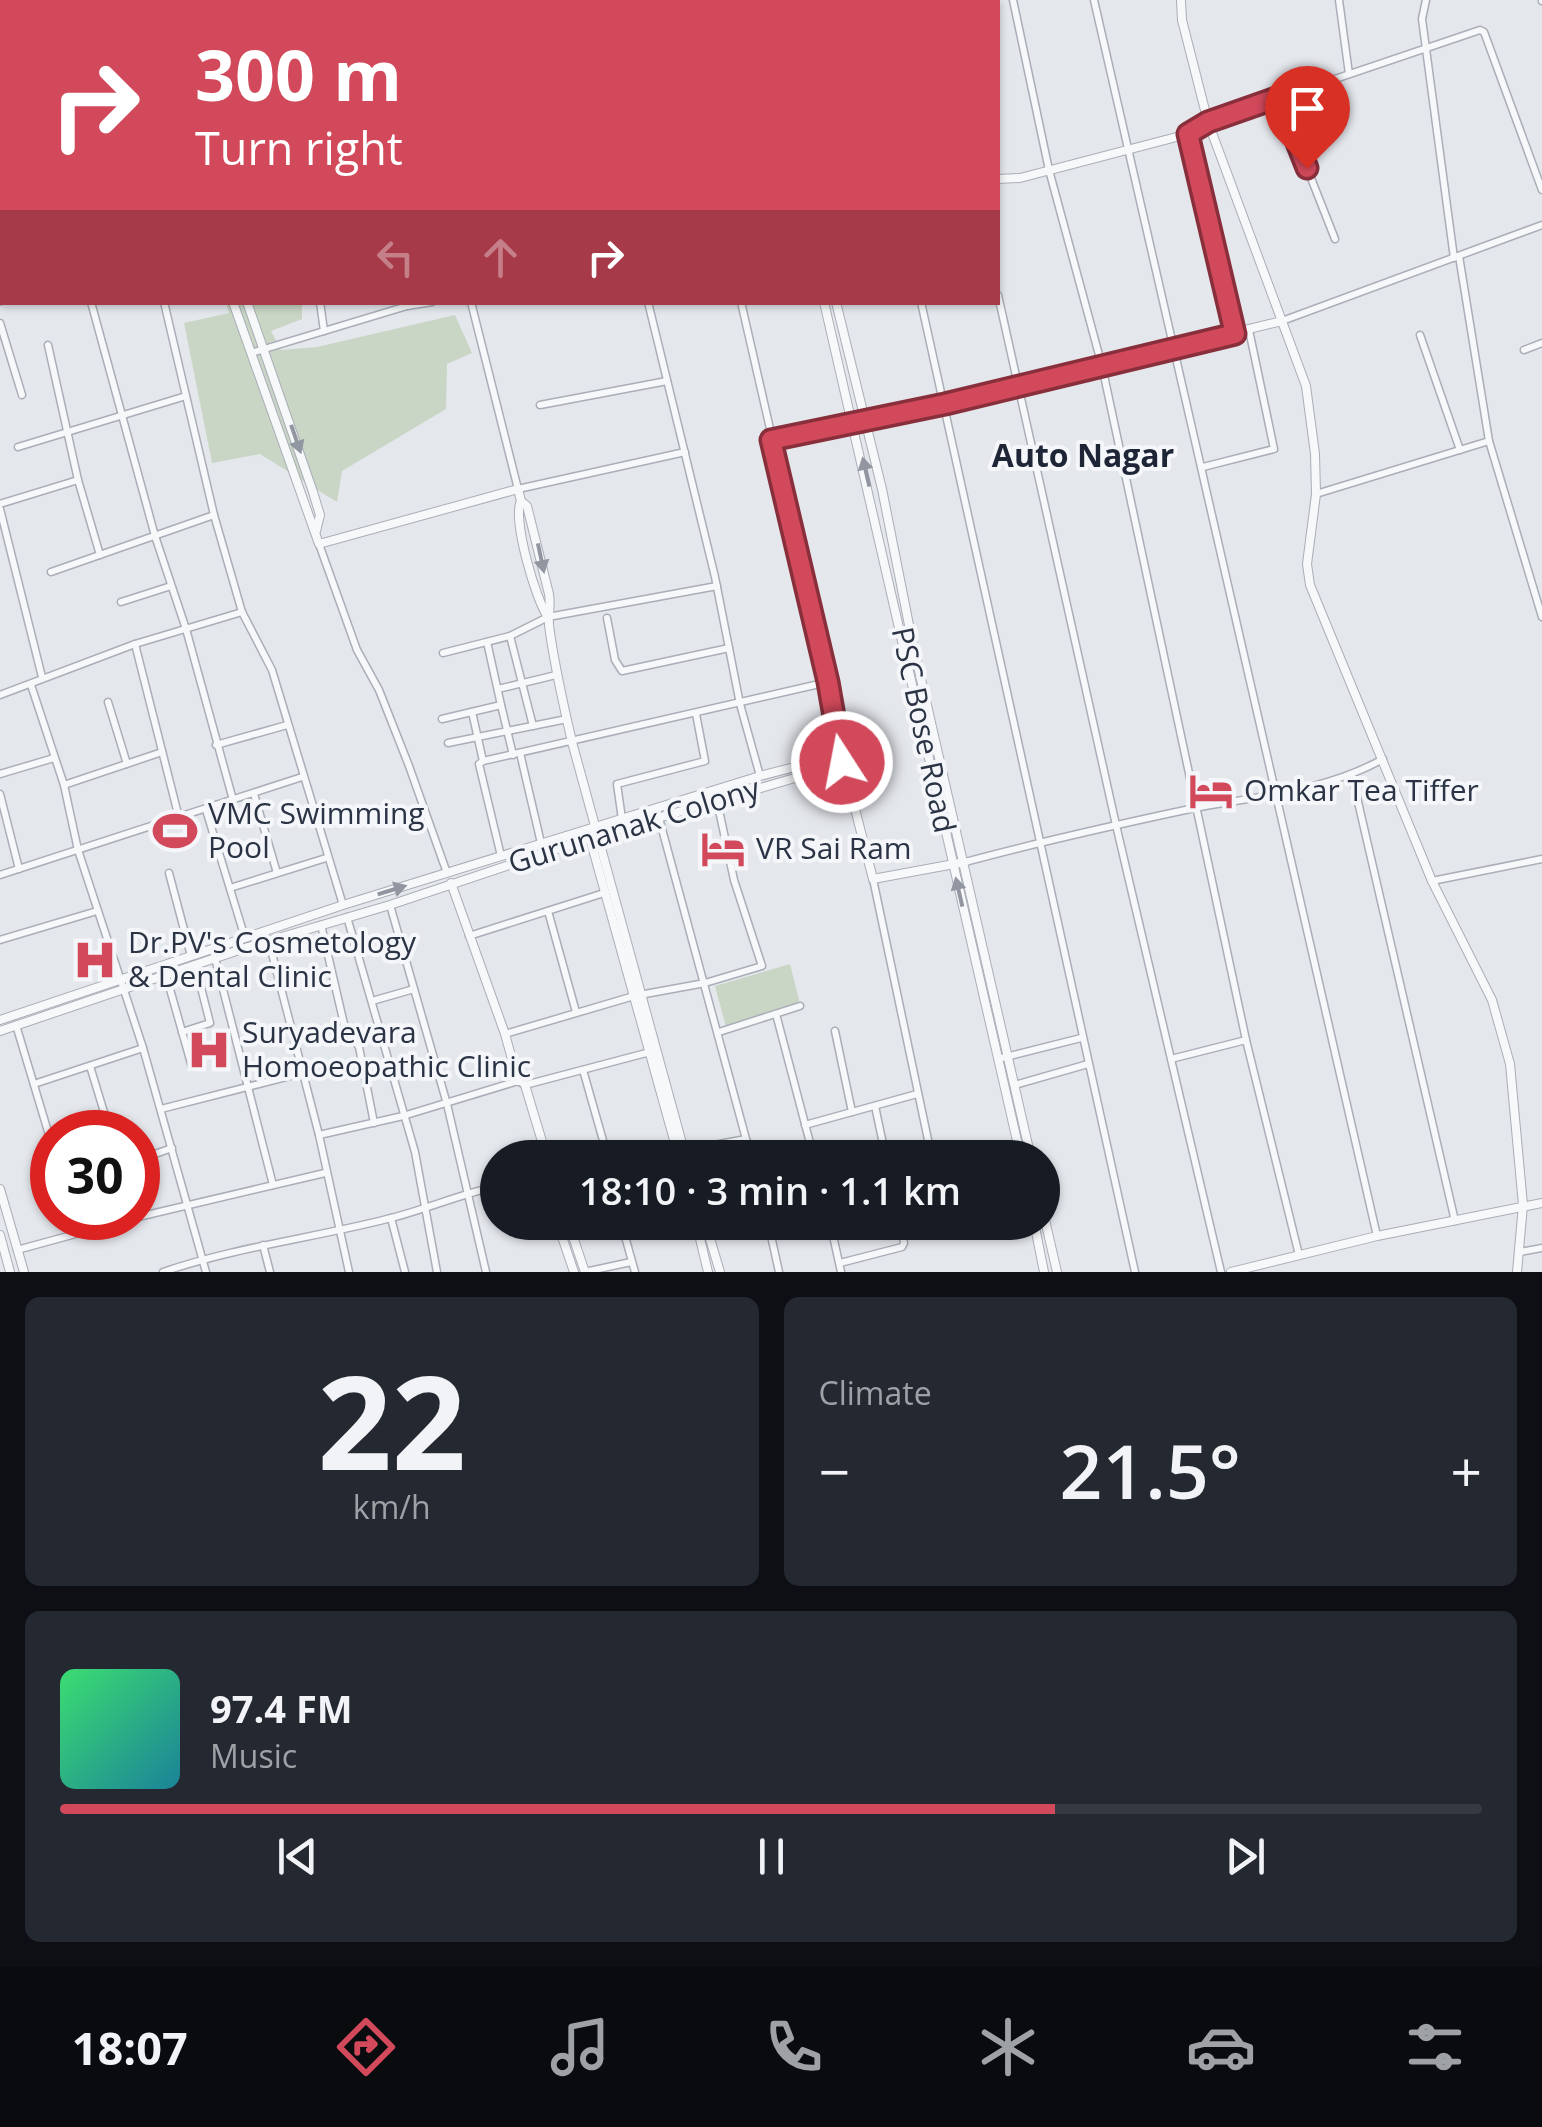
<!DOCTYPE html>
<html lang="en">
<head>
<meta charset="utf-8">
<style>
	:root { --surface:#171b24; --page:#242831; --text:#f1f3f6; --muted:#9ea1a6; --line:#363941; --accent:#d1495b }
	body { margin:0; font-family:"Open Sans",sans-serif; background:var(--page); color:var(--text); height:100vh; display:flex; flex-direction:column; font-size:38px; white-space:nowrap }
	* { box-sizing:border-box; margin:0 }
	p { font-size:32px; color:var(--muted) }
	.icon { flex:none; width:55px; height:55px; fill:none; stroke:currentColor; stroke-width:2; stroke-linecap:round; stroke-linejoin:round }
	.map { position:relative; height:1272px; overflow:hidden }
	.details { display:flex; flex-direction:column; gap:25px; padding:25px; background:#0d0f14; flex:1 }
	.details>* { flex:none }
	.banner { position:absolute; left:0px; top:0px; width:1000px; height:305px; box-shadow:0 2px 8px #0004; background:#d1495b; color:#fff; overflow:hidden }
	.speed { position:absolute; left:30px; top:1110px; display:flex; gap:20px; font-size:50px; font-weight:700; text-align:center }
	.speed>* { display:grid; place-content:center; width:130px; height:130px; border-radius:50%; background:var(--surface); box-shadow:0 2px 8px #0004; line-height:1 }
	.speed .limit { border:15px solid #d22; background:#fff; color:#111 }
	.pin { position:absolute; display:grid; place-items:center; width:85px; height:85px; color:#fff; margin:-102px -42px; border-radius:50% 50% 50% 0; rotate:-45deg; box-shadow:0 0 10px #0007 }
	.pin .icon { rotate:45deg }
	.me { position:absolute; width:110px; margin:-55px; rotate:349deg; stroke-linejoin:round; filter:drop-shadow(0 0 8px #0008) }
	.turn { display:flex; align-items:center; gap:35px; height:210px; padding:0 30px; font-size:45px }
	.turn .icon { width:130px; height:130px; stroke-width:2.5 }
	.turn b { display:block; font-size:70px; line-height:85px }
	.lanes { display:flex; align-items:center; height:95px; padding:0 30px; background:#0003; justify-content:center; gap:50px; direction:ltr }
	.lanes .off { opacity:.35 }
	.big { font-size:75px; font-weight:600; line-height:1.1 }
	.details .card { flex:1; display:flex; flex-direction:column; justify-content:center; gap:15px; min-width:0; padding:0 35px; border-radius:15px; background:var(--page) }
	.details .dial { align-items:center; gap:0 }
	.dial b { font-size:130px; line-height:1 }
	.song { display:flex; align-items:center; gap:30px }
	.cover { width:120px; height:120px; border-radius:15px; background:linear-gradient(135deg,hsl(140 70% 55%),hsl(190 70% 35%)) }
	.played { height:10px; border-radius:5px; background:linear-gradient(90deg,var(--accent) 70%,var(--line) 70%) }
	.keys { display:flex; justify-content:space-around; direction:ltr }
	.heat { display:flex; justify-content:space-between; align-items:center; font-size:55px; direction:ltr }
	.details .tiles { flex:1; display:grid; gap:25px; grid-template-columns:1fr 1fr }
	.card:last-child { grid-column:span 2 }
	.trip { position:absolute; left:480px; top:1140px; width:580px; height:100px; border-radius:50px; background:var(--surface); box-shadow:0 2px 8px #0004; font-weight:600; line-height:100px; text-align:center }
	.tab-bar { display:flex; height:160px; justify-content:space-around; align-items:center; background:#090b0e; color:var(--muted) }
	.tab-bar .icon { width:70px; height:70px }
	.tab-bar .active { color:var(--accent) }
	.tab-bar b { font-size:45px; color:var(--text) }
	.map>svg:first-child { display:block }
	.green { fill:#c9d6c5 }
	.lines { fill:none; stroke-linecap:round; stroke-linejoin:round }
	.minor-casing { stroke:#a9aeb7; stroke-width:9 }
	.tertiary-casing { stroke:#a9aeb7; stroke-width:10 }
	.minor { stroke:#f7f8fa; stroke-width:6 }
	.tertiary { stroke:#f7f8fa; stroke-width:8 }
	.oneway { fill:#9196a0 }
	.route-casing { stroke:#882f3b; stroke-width:25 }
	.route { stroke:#d1495b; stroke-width:18 }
	.labels { text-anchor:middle; stroke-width:8; stroke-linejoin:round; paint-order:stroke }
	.street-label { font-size:30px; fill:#2b3445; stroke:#f4f6f9 }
	.poi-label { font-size:30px; fill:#2b3445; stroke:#f4f6f9; text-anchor:start }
	.neighbourhood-label { font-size:32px; font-weight:bold; fill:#1d2536; stroke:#f4f6f9 }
</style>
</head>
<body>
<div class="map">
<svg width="1542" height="1272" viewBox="0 0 1542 1272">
	<rect width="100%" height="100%" fill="#e4e7ec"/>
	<g class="green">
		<path d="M226,303H302V319L271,331L281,350L317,347L455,315L472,353L447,364L446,409L342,471L337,502L260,454L212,463L184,323L229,313Z"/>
		<path d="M790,964L800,1004L726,1027L715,986Z"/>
	</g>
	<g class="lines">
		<g class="minor-casing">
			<g id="minor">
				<path d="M20,0L21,2"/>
				<path d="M76,0L77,2"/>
				<path d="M319,0V2"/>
				<path d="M414,0L415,2"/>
				<path d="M582,0V2"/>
				<path d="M676,0V2"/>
				<path d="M850,0V2"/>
				<path d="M934,0V2"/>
				<path d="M1013,0L1049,170L1102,366L1246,1040L1299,1255"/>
				<path d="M1094,0L1377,1236"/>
				<path d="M1339,0L1349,74"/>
				<path d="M1426,0L1422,19L1454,258"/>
				<path d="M1542,0V1"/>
				<path d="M26,2L37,0"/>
				<path d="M203,2L214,0"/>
				<path d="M0,9L2,8"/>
				<path d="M0,77L2,76"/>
				<path d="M1279,97L1335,239"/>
				<path d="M1208,122L1480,30L1484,32L1542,190"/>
				<path d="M1188,134L1235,333"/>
				<path d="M0,136H2"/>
				<path d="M0,235L2,246"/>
				<path d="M1459,256L1489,441L1542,617"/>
				<path d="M998,295L1116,825L1221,1272"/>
				<path d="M91,302L155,536L186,629L233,800"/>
				<path d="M164,302L214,515L242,612L272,670L343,905"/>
				<path d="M320,302L324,331L407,306"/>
				<path d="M471,302L518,489L685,452"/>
				<path d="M648,302L715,577L740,704L760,776"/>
				<path d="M741,302L828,682L842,762"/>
				<path d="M921,302L1135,1272"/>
				<path d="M406,303L407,306L432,302"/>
				<path d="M1282,321L1542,225"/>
				<path d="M0,323L22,395"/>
				<path d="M1420,335L1460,450"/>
				<path d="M48,345L78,480L100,555"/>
				<path d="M1524,350L1542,343"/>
				<path d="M251,353L324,331"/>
				<path d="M540,405L667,381"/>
				<path d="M771,439L853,424"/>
				<path d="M18,447L186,396"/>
				<path d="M1203,467L1274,449L1249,330"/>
				<path d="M1316,494L1489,441"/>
				<path d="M0,504L78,480"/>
				<path d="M0,509L42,677"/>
				<path d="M319,544L357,650L379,690L409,766L447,873"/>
				<path d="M51,572L214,515"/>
				<path d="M121,602L171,586"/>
				<path d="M607,618L615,660L622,671L729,648"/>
				<path d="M510,636L533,726"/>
				<path d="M135,644L179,818"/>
				<path d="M443,653L510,636L548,617L717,586"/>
				<path d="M31,685L64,785L78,850L143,1048L206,1272"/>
				<path d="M498,689L556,675"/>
				<path d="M0,695L135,644L242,612"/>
				<path d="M108,702L127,764"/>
				<path d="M501,705L513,755"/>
				<path d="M472,712L483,761L479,764L501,856"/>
				<path d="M442,719L501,705L487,642"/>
				<path d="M448,743L567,719"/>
				<path d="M216,745L287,725"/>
				<path d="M520,753L541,843"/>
				<path d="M483,761L828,682"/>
				<path d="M0,774L54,758"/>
				<path d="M1352,776L1455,1221"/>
				<path d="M64,785L162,752"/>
				<path d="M0,794L19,869"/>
				<path d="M254,794L277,873"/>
				<path d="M206,810L245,938"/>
				<path d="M622,819L617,784L705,761L696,714"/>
				<path d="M965,862C1039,842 1115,825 1190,809C1256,796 1324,792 1383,759"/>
				<path d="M169,873L191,956"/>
				<path d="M0,875L302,777"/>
				<path d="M873,879L931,1154L917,1158"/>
				<path d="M1432,881L1542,859"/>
				<path d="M230,888L326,858"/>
				<path d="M390,905L447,1104L486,1272"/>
				<path d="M548,911L576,1012"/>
				<path d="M347,917L415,1152L437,1272"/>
				<path d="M321,925L344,1024L359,1047L374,1123"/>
				<path d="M469,936L604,893"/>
				<path d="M0,940L97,911"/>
				<path d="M269,942L319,1135L349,1272"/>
				<path d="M215,958L273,1185"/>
				<path d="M166,975L192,1067"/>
				<path d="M372,1001L414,989"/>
				<path d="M776,1014L814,1158"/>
				<path d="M16,1025L52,1145"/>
				<path d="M835,1031L852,1112"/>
				<path d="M182,1032L210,1023L195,964"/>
				<path d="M719,1032L800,1006"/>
				<path d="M505,1034L634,996L705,983L762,966L734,880L717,801"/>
				<path d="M998,1059L1081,1038"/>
				<path d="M1171,1059L1246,1040"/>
				<path d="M90,1066L110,1132"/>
				<path d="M583,1070L608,1158"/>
				<path d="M34,1084L143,1048"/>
				<path d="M1015,1085L1088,1064"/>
				<path d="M875,1106L886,1158"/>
				<path d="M161,1109L302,1073"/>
				<path d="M805,1125L917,1094"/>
				<path d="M319,1135L403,1116L518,1081L525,1085L650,1052"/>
				<path d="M746,1139L752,1158"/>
				<path d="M645,1158L746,1139L659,818"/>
				<path d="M138,1160L172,1148"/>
				<path d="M138,1217L325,1173"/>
				<path d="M75,1218L80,1232"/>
				<path d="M391,1218L405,1272"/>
				<path d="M621,1222L635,1272"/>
				<path d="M768,1222L779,1272"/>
				<path d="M830,1222L841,1272"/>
				<path d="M263,1245L270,1272"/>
				<path d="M17,1250L134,1218"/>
				<path d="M1520,1252L1542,1248"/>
				<path d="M840,1263L902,1247L904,1243L900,1222"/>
				<path d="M163,1272C236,1247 313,1238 387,1219C425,1210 460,1194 498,1186"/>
				<path d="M585,1272L631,1262"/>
			</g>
		</g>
		<g class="tertiary-casing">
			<g id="tertiary">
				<path d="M133,0L134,2"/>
				<path d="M754,0L755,2"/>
				<path d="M769,0V2"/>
				<path d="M1181,0L1182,20L1208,122L1306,386L1315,454L1316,494L1307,564L1310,585L1432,881L1492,1000L1510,1064L1523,1205L1517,1272"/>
				<path d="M998,179L1020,178L1188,134L1208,122"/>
				<path d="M0,301L2,300"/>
				<path d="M233,302L319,544L518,489L521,501L527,506L549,594C551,605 548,614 549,625C554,665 563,703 572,742L686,1158"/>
				<path d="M247,302L313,492L320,515L316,531"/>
				<path d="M824,302L1021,1158"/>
				<path d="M836,302L882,489L912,640L1031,1158"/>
				<path d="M864,422L1282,321"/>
				<path d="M521,501C512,519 536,601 548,617"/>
				<path d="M589,835L679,1158"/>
				<path d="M451,883L505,1034L518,1081"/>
				<path d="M0,1020L343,905L760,776L826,759L842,762L844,766L873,879L965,862"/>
				<path d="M0,1031L248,947L390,905L596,836L829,768L834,762"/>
				<path d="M525,1085L547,1158"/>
				<path d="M0,1189L24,1272"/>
				<path d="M1042,1207L1057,1272"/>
				<path d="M557,1222L574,1272"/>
				<path d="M568,1222L585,1272"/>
				<path d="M696,1222L708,1272"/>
				<path d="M705,1222L720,1272"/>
				<path d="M1034,1222L1044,1272"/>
				<path d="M0,1235L10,1272"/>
				<path d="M1231,1272L1377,1236L1542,1203"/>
			</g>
		</g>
		<use href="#minor" class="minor"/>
		<use href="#tertiary" class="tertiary"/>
	</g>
	<defs><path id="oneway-solid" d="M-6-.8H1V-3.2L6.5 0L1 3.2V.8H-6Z" transform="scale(2.5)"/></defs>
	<g class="oneway">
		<use href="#oneway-solid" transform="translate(296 439) rotate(71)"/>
		<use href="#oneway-solid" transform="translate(866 472) rotate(-103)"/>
		<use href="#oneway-solid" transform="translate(541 558) rotate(78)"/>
		<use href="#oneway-solid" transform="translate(392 890) rotate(-17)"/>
		<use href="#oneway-solid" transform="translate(959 892) rotate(-103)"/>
	</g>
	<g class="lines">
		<g class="route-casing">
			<path id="route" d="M842,762L828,682L771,440L945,404L1235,334L1188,134L1208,122L1279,97L1307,168"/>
		</g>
		<use href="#route" class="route"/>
	</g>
	<defs>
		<g id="hotel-bare" transform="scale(3.45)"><path d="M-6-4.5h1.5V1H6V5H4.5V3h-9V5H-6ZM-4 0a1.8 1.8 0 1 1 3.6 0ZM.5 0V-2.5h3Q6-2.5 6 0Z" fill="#d1495b" stroke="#f4f6f9" stroke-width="2.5" paint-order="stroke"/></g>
		<g id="stadium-bare" transform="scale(3.45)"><path d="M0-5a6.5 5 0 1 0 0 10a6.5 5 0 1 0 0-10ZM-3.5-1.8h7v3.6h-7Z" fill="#d1495b" stroke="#f4f6f9" stroke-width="2.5" paint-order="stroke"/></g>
		<g id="hospital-bare" transform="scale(3.45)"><path d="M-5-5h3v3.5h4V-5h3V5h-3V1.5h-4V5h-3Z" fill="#d1495b" stroke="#f4f6f9" stroke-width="2.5" paint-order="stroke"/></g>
	</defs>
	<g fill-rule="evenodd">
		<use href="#hotel-bare" x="1211" y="791"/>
		<use href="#stadium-bare" x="175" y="831"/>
		<use href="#hotel-bare" x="723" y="849"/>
		<use href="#hospital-bare" x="95" y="960"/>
		<use href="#hospital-bare" x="209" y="1050"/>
	</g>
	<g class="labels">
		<g class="street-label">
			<text transform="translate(923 730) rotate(78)" y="10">PSC Bose Road</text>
			<text transform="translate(634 826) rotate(-17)" y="10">Gurunanak Colony</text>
		</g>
		<g class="poi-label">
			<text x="1244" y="801">Omkar Tea Tiffer</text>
			<text x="208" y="824">VMC Swimming<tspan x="208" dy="34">Pool</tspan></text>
			<text x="756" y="859">VR Sai Ram</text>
			<text x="128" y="953">Dr.PV's Cosmetology<tspan x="128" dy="34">&amp; Dental Clinic</tspan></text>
			<text x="242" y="1043">Suryadevara<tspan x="242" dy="34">Homoeopathic Clinic</tspan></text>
		</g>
		<g class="neighbourhood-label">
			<text x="1083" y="467">Auto Nagar</text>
		</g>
	</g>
</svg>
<div class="speed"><div class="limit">30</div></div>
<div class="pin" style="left:1307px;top:168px;background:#d93025"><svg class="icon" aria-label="arrive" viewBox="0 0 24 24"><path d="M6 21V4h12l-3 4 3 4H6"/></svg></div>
<svg class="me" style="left:842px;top:762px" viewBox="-20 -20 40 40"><circle r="17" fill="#d1495b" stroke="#fff" stroke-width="3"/><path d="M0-11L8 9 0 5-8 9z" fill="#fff"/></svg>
<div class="trip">18:10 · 3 min · 1.1 km</div>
<div class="banner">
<div class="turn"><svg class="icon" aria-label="right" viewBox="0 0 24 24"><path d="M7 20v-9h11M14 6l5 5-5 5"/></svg><div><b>300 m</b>Turn right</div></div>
<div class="lanes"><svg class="icon off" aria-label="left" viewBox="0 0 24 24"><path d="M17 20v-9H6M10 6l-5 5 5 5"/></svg><svg class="icon off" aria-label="ahead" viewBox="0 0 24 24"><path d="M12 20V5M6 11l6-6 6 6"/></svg><svg class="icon" aria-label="right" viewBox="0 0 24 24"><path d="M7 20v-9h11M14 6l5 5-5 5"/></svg></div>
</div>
</div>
<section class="details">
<div class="tiles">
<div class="card dial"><b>22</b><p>km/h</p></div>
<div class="card"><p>Climate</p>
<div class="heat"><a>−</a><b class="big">21.5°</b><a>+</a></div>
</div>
<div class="card">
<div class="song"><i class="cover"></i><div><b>97.4 FM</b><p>Music</p></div></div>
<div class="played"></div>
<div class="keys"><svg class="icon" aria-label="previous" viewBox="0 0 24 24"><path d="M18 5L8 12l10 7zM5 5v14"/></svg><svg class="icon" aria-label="pause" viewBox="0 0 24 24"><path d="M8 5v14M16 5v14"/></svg><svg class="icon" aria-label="next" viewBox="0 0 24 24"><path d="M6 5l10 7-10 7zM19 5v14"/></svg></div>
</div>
</div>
</section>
<nav class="tab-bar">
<b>18:07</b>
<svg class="icon active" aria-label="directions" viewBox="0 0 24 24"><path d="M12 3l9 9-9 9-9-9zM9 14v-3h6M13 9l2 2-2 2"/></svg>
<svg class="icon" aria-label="music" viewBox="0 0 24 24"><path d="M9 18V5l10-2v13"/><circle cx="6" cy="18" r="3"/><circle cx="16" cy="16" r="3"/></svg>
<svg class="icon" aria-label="phone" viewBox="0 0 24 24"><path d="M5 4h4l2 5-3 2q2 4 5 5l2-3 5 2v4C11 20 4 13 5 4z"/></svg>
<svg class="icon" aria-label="climate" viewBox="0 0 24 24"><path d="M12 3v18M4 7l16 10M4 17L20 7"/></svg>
<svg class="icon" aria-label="car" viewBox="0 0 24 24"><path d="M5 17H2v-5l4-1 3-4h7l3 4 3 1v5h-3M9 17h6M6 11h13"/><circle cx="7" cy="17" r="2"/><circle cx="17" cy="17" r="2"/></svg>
<svg class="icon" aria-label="filters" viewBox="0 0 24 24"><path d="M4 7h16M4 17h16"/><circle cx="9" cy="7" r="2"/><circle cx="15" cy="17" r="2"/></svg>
</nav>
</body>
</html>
